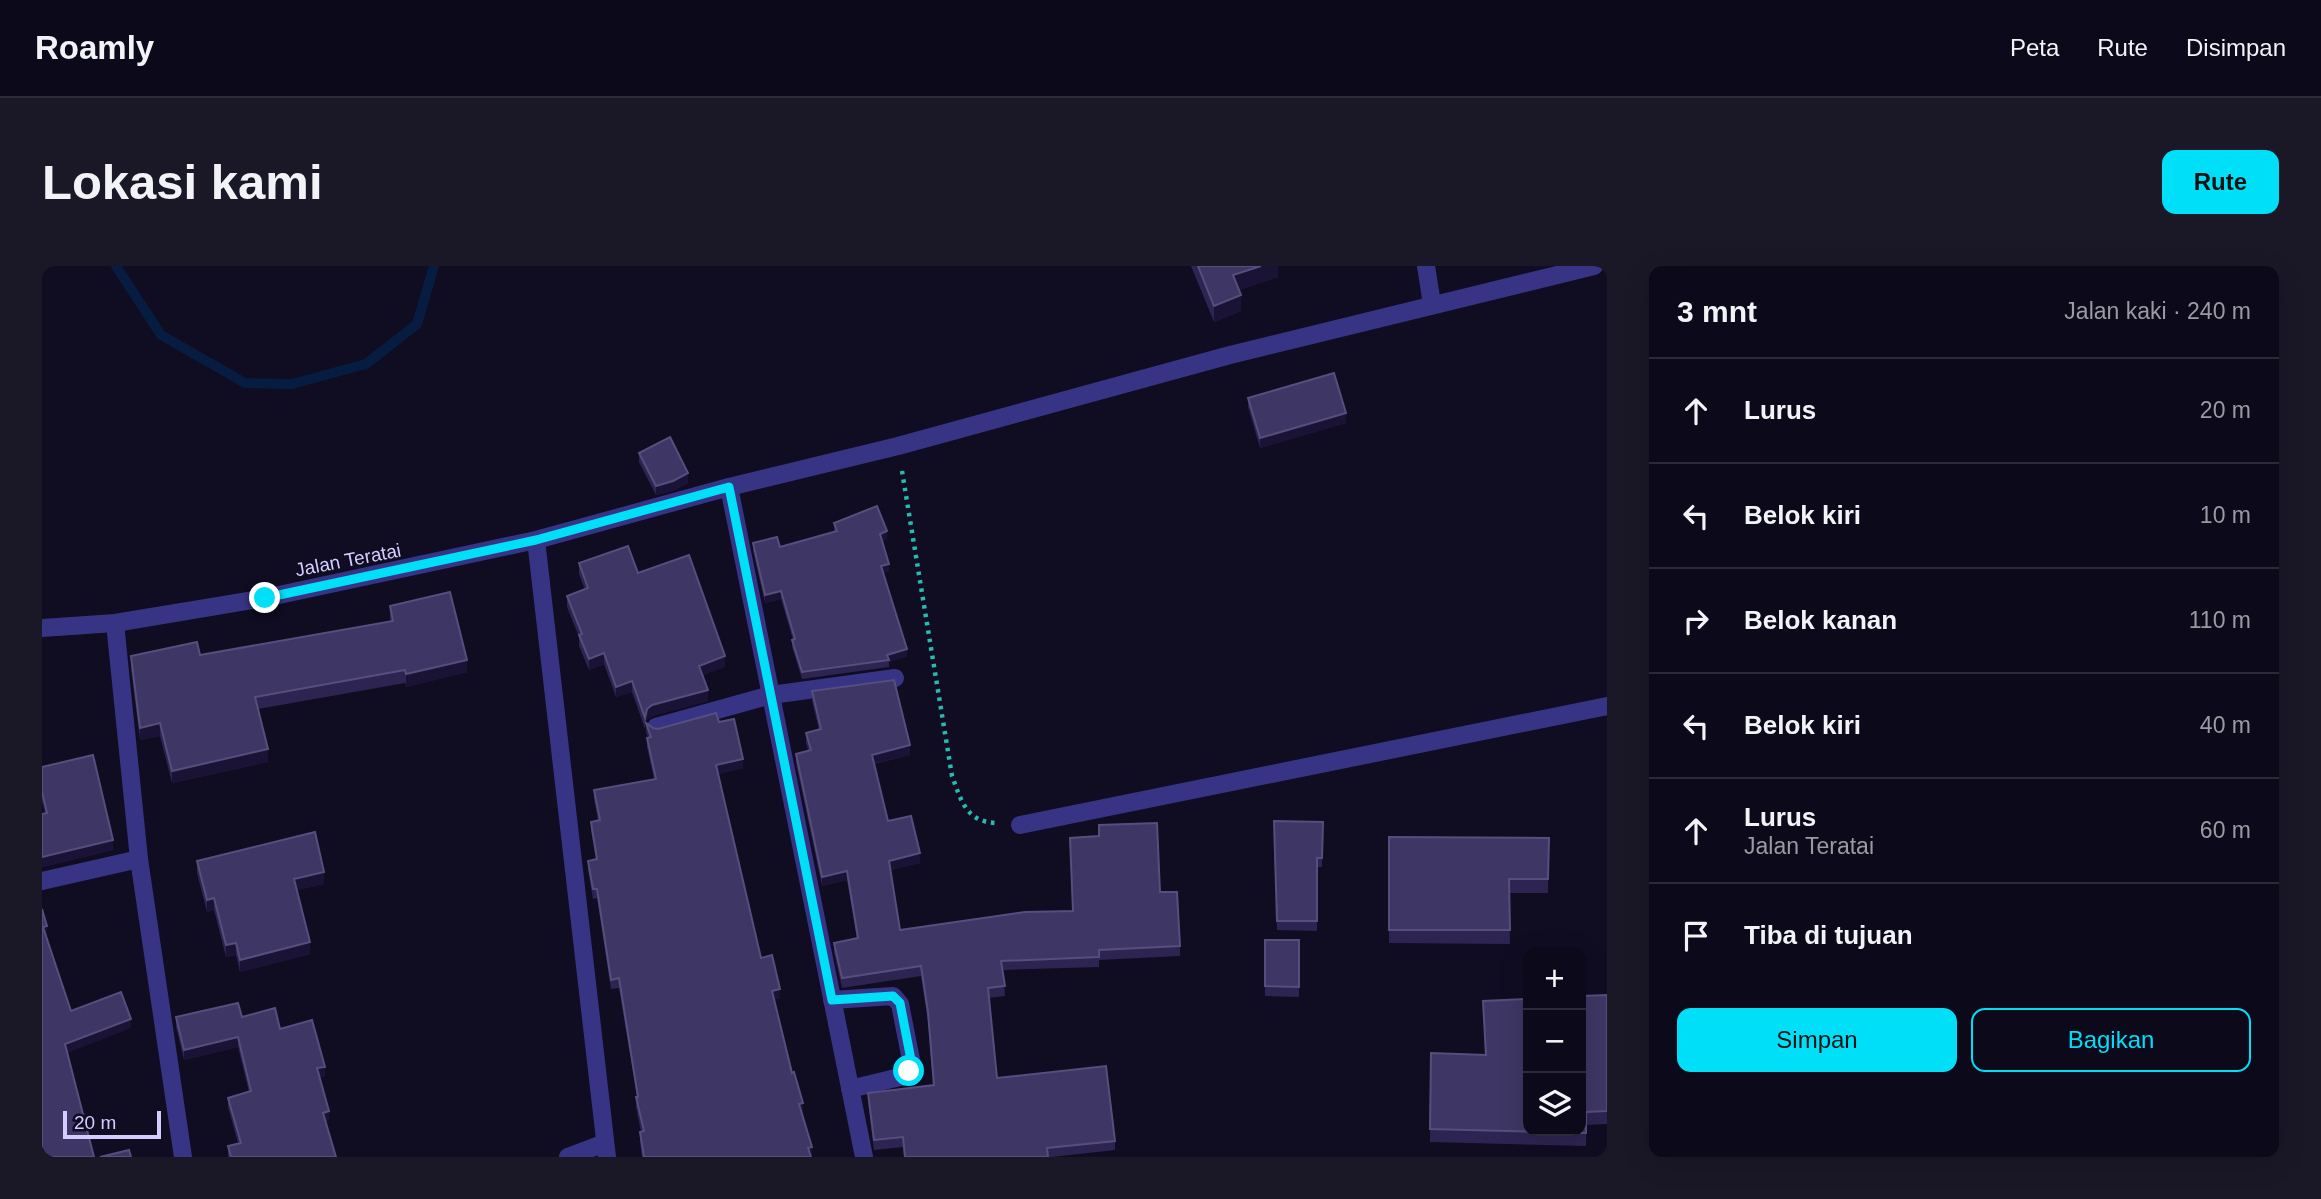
<!DOCTYPE html>
<html lang="id">
<head>
<meta charset="utf-8">
<style>
  :root { --surface:#0c091a; --page:#1a1727; --text:#f1f3f6; --muted:#9a9aa2; --line:#2c2a39; --accent:#00dff8 }
  body { margin:0; font-family:Arial,sans-serif; background:var(--page); color:var(--text) }
  .controls { position:absolute; right:21px; bottom:21px; display:grid; overflow:hidden; border-radius:14px; box-shadow:0 7px 28px #0002 }
  .controls button { width:63px; height:63px; display:grid; place-items:center; padding:0; border:0; border-bottom:2px solid var(--line); background:var(--surface); color:var(--text); font:35px sans-serif }
  .scale { position:absolute; left:21px; bottom:18px; width:98px; box-sizing:border-box; padding-left:7px; border:4px solid #d3cdff; border-top:0; font-size:19px; line-height:24px; white-space:nowrap; color:#d3cdff; -webkit-text-stroke:5px #100c22; paint-order:stroke }
  .stop { position:absolute; width:21px; height:21px; margin:-16px; border:5px solid #00dff8; border-radius:50%; background:#fff }
  .stop.end { background:#00dff8; border-color:#fff; box-shadow:0 2px 7px #0008 }
  .list { margin:0; padding:0; list-style:none }
  h2 { display:flex; justify-content:space-between; align-items:center; height:91px; margin:0; padding:0 28px; font-size:30px }
  h2 small { font-size:23px; font-weight:400; color:var(--muted) }
  .list li { display:grid; grid-template-columns:46px 1fr auto; gap:21px; align-items:center; box-sizing:border-box; height:105px; padding:0 28px; border-top:2px solid var(--line) }
  .list b { display:block; font-size:26px; white-space:nowrap }
  .list p { margin:0; font-size:23px; white-space:nowrap; color:var(--muted) }
  .list em { font-size:23px; font-style:normal; color:var(--muted) }
  .actions { display:flex; gap:14px; padding:21px 28px }
  .actions a { flex:1; padding:16px 0; border:2px solid var(--accent); border-radius:14px; text-align:center; font-size:24px; color:var(--accent) }
  .actions .main { background:var(--accent); color:#111 }
  .icon { flex:none; width:38px; height:38px; fill:none; stroke:currentColor; stroke-width:2; stroke-linecap:round; stroke-linejoin:round }
  .map { position:relative; flex:none; width:1565px; height:891px; overflow:hidden; border-radius:14px }
  header { display:flex; align-items:center; gap:42px; box-sizing:border-box; height:98px; padding:0 35px; background:var(--surface); border-bottom:2px solid var(--line) }
  header strong { font-size:33px }
  nav { display:flex; gap:38px; margin-inline-start:auto; font-size:24px }
  .intro { display:flex; align-items:center; justify-content:space-between; box-sizing:border-box; height:168px; padding:0 42px }
  h1 { margin:0; font-size:49px }
  .button { padding:18px 32px; border-radius:14px; background:var(--accent); color:#111; font-size:24px; font-weight:700 }
  main { display:flex; gap:42px; padding:0 42px }
  aside { flex:1; background:var(--surface); border-radius:14px; box-shadow:0 7px 28px #0002 }
  .map>svg:first-child { display:block }
</style>
</head>
<body>
<header>
<strong>Roamly</strong>
<nav><a>Peta</a><a>Rute</a><a>Disimpan</a></nav>
</header>
<div class="intro"><h1>Lokasi kami</h1><a class="button">Rute</a></div>
<main>
<div class="map">
<svg width="1565" height="891" viewBox="0 0 1565 891">
  <rect width="100%" height="100%" fill="#100c22"/>
  <g fill="none" stroke-linecap="round" stroke-linejoin="round">
    <!-- stream -->
    <path stroke="#061c41" stroke-width="10" d="M74,0L119,69L203,117L250,118L324,98L375,58L392,0"/>
    <!-- path -->
    <path stroke="#26bab1" stroke-width="4.5" stroke-dasharray="3.5 5" stroke-linecap="butt" d="M860,205L910,510C919,534 924,556 954,557"/>
    <!-- minor -->
    <g stroke="#373485" stroke-width="18">
      <path d="M1384,0L1390,38"/>
      <path d="M687,221L822,891"/>
      <path d="M494,274L565,891"/>
      <path d="M73,357L97,593L141,891"/>
      <path d="M0,362L73,357L223,332L494,274L687,221L856,180L1188,89L1552,0"/>
      <path d="M614,461L729,429L853,412"/>
      <path d="M978,559L1565,440"/>
      <path d="M0,615L97,593"/>
      <path d="M790,734L851,730L858,738L870,799L862,810L808,823"/>
      <path d="M526,891L563,877"/>
    </g>
  </g>
  <!-- wall -->
  <g fill="#2d2451">
    <path d="M1149,0H1236V11L1197,24L1199,45L1172,56Z"/>
    <path d="M1206,132L1304,157L1218,182L1206,141Z"/>
    <path d="M597,187L646,217L631,225L614,229L597,196Z"/>
    <path d="M792,257L845,273L840,275L847,305L841,307L865,390L847,396V401L760,413L750,381L751,374L739,333L723,337L711,285V277L738,281L792,266Z"/>
    <path d="M537,297L596,307L683,401L660,409L666,435L610,450L605,454L604,457L611,462L616,463L677,456L701,502L676,508L719,692L738,732L732,734L761,846L760,847L770,890L769,891H600L598,876V866H599L594,841V831H595L577,722L569,723L555,632L551,633L546,604V595L554,593L549,565V556L556,554L552,533V524L612,513L605,481V472L606,471L604,466V458L603,463L590,426L574,431L562,398L547,404L537,380V371L525,341V330L543,324L537,308Z"/>
    <path d="M348,340L425,406L364,421L363,417L216,443L226,496L130,517L118,470L98,474L89,403V390L158,389L348,356Z"/>
    <path d="M770,425L868,489L832,498L846,555L878,597L848,604L858,664L1030,645L1118,626L1138,680V690L1057,694V701L961,704L963,730L947,732L955,812L1073,875V884L1010,891H862L861,881L832,884L826,836V827L891,819L886,756L879,710L800,722L792,686V677L815,673L805,614L780,620L754,497V488L766,484L764,477V467L777,464L770,435Z"/>
    <path d="M0,501L71,584L0,601V548L3,547L0,535Z"/>
    <path d="M1232,555L1281,556L1280,601H1275V665L1235,664Z"/>
    <path d="M1347,571L1507,572L1506,627H1467L1468,678L1347,677Z"/>
    <path d="M155,595L282,618L255,624L268,688L198,706L194,689L184,691L172,644L165,646L155,607Z"/>
    <path d="M1223,674H1257V731L1223,730Z"/>
    <path d="M1565,729V858L1544,859V880L1388,876L1389,787L1443,789L1441,735Z"/>
    <path d="M134,751H200L238,763L283,810L278,811L287,854L284,855L294,891H186V880L196,877L186,841V832L207,826L196,781L142,794L134,761Z"/>
  </g>
  <!-- shaded-wall -->
  <g fill="#1a1336">
    <path d="M1219,0H1236V11L1191,26V9Z"/>
    <path d="M1199,29V45L1172,56V40Z"/>
    <path d="M1304,147V157L1218,182V172Z"/>
    <path d="M646,207V217L631,225L614,229V220Z"/>
    <path d="M845,265V273L838,275V268Z"/>
    <path d="M847,298V305L839,307V300Z"/>
    <path d="M739,325V333L723,337V329Z"/>
    <path d="M865,383V390L847,396L845,389Z"/>
    <path d="M562,387V398L547,404V393Z"/>
    <path d="M683,390V401L657,411V400Z"/>
    <path d="M425,394V406L364,421V408Z"/>
    <path d="M590,415V426L574,431V421Z"/>
    <path d="M666,424V435L610,450L605,454L603,463V452L605,443L610,439Z"/>
    <path d="M118,457V470L98,474V462Z"/>
    <path d="M868,479V489L830,498V489Z"/>
    <path d="M226,483V496L130,517V505Z"/>
    <path d="M701,493V502L674,509V499Z"/>
    <path d="M71,574V584L0,601V591Z"/>
    <path d="M878,587V597L847,604V595Z"/>
    <path d="M805,605V614L780,620V611Z"/>
    <path d="M282,606V618L252,625V613Z"/>
    <path d="M172,632V644L165,646V634Z"/>
    <path d="M5,660V669L1,670V661Z"/>
    <path d="M268,676V688L198,706V694Z"/>
    <path d="M194,677V689L184,691V679Z"/>
    <path d="M738,723V732L730,734V725Z"/>
    <path d="M89,753V762L23,788V778Z"/>
    <path d="M196,771V781L142,794V784Z"/>
    <path d="M283,801V810L275,812V802Z"/>
    <path d="M761,837V846L757,847V838Z"/>
    <path d="M287,845V854L281,856V847Z"/>
    <path d="M770,881V890L766,891V882Z"/>
  </g>
  <!-- building -->
  <g fill="#3e3664" stroke="#564e7c" stroke-width="2">
    <path d="M1156,0H1219L1191,9L1199,29L1172,40Z"/>
    <path d="M1292,107L1304,147L1218,172L1206,132Z"/>
    <path d="M628,171L646,207L631,215L614,220L597,187Z"/>
    <path d="M835,240L845,265L838,268L847,298L839,300L865,383L845,389L847,394L760,406L750,374L753,373L739,325L723,329L711,277L735,271L738,281L795,265L792,257Z"/>
    <path d="M586,280L596,307L647,289L683,390L657,400L666,424L610,439L605,443L603,452L590,415L574,421L562,387L547,393L537,369L540,368L525,330L546,322L537,297Z"/>
    <path d="M408,326L425,394L364,408L363,404L213,431L226,483L130,505L118,457L98,462L89,390L155,376L158,389L351,355L348,340Z"/>
    <path d="M852,414L868,479L830,489L846,555L869,550L878,587L847,595L858,664L983,646L1031,645L1028,572L1057,570V559L1115,557L1118,626H1135L1138,680L1057,684V691L959,695L963,720L946,722L955,812L1064,800L1073,875L1005,882L1006,891H863L861,871L832,874L826,827L892,819L886,746L879,700L800,712L792,677L816,672L805,605L780,611L754,488L769,484L764,467L779,463L770,425Z"/>
    <path d="M674,447L677,456L692,453L701,493L674,499L719,692L730,689L738,723L730,725L750,807L752,806L761,837L757,838L770,881L766,882L769,891H602L598,866L602,865L594,831H596L577,712L569,714L555,623H551L546,595L555,593L549,556L558,554L552,524L614,513L605,472L609,471L604,457L611,462L616,463Z"/>
    <path d="M51,489L71,574L0,591V548L5,547L0,526V501Z"/>
    <path d="M1232,555L1281,556L1280,592H1275V655H1235Z"/>
    <path d="M273,566L282,606L252,613L268,676L198,694L194,677L184,679L172,632L165,634L155,595Z"/>
    <path d="M1347,571L1507,572L1506,613H1467L1468,664H1347Z"/>
    <path d="M0,643L5,660L1,661L29,745L79,726L89,753L23,778L52,891H0Z"/>
    <path d="M1223,674H1257V721L1223,720Z"/>
    <path d="M1565,729V845L1544,846V867L1388,863L1389,787L1444,789L1441,735L1486,733V865H1539V730Z"/>
    <path d="M196,737L200,751L233,742L238,763L270,754L283,801L275,802L287,845L281,847L294,891H189L186,880L199,877L186,832L209,825L196,771L142,784L134,751Z"/>
    <path d="M87,884L89,891H58Z"/>
  </g>
  <g fill="none" stroke-linecap="round" stroke-linejoin="round">
    <!-- route -->
    <path stroke="#00dff8" stroke-width="9" d="M223,332L494,274L687,221L790,734L851,730L858,737L870,799L867,805"/>
  </g>
  <g text-anchor="middle" dominant-baseline="central" stroke-width="5" stroke-linejoin="round" paint-order="stroke">
    <!-- street labels -->
    <g font-size="19" fill="#d3cdff" stroke="#100c22">
      <text transform="translate(306 294) rotate(-11)">Jalan Teratai</text>
    </g>
  </g>
</svg>
<div class="controls">
<button>+</button>
<button>−</button>
<button><svg class="icon" aria-label="layers" viewBox="0 0 24 24"><path d="M12 4l9 5-9 5-9-5zM3 14l9 5 9-5"/></svg></button>
</div>
<div class="scale">20 m</div>
<div class="stop" style="left:867px;top:805px"></div>
<div class="stop end" style="left:223px;top:332px"></div>
</div>
<aside>
<h2>3 mnt<small>Jalan kaki · 240 m</small></h2>
<ul class="list">
<li><svg class="icon" aria-label="ahead" viewBox="0 0 24 24"><path d="M12 20V5M6 11l6-6 6 6"/></svg><div><b>Lurus</b></div><em>20 m</em></li>
<li><svg class="icon" aria-label="left" viewBox="0 0 24 24"><path d="M17 20v-9H6M10 6l-5 5 5 5"/></svg><div><b>Belok kiri</b></div><em>10 m</em></li>
<li><svg class="icon" aria-label="right" viewBox="0 0 24 24"><path d="M7 20v-9h11M14 6l5 5-5 5"/></svg><div><b>Belok kanan</b></div><em>110 m</em></li>
<li><svg class="icon" aria-label="left" viewBox="0 0 24 24"><path d="M17 20v-9H6M10 6l-5 5 5 5"/></svg><div><b>Belok kiri</b></div><em>40 m</em></li>
<li><svg class="icon" aria-label="ahead" viewBox="0 0 24 24"><path d="M12 20V5M6 11l6-6 6 6"/></svg><div><b>Lurus</b><p>Jalan Teratai</p></div><em>60 m</em></li>
<li><svg class="icon" aria-label="arrive" viewBox="0 0 24 24"><path d="M6 21V4h12l-3 4 3 4H6"/></svg><div><b>Tiba di tujuan</b></div></li>
</ul>
<div class="actions"><a class="main">Simpan</a><a>Bagikan</a></div>
</aside>
</main>
</body>
</html>
